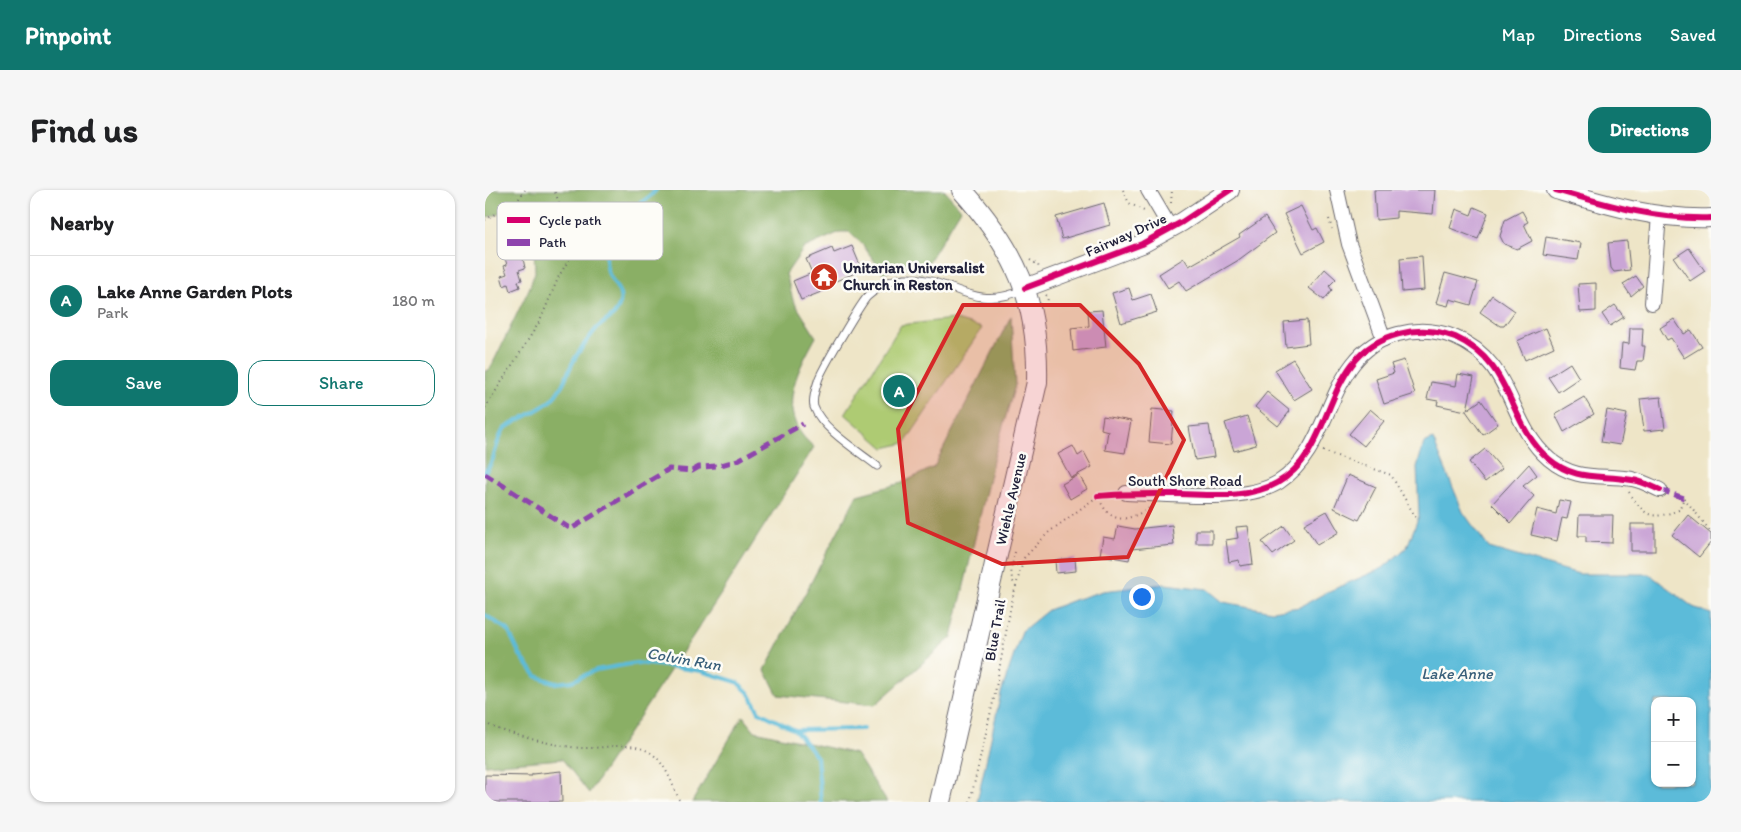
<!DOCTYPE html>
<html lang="en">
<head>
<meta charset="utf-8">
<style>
  :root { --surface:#fff; --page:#f6f6f6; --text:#202124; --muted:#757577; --line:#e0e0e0; --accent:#0f766e }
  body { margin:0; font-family:Itim,sans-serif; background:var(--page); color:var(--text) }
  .controls { position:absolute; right:15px; bottom:15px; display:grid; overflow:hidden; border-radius:10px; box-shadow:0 1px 4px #0004 }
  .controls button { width:45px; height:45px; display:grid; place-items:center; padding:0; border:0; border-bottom:1px solid var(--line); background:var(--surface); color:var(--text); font:25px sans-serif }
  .you { position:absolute; left:656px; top:406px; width:18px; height:18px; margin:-12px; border:4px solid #fff; border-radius:50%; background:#1a73e8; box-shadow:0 0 0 8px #1a73e833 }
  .badge { display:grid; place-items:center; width:32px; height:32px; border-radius:50%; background:var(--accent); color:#fff; font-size:16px; font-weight:700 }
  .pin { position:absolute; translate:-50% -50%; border:2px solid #fff; box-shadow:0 1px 5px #0006 }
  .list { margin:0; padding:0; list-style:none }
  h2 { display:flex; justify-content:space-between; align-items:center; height:65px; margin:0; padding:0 20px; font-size:21px }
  h2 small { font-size:16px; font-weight:400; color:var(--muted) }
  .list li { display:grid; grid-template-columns:32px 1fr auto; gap:15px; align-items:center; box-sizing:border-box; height:90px; padding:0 20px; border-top:1px solid var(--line) }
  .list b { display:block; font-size:19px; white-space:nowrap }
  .list p { margin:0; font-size:16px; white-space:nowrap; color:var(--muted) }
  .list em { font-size:16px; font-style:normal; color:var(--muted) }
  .actions { display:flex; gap:10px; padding:15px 20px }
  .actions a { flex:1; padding:11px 0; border:1px solid var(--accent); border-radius:15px; text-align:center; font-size:18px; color:var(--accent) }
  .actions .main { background:var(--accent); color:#fff }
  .map { position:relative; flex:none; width:1226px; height:612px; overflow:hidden; border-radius:15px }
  header { display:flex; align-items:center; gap:30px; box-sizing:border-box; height:70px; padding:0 25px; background:var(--accent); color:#fff }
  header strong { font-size:24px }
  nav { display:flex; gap:28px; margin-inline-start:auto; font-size:18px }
  .intro { display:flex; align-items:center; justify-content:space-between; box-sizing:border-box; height:120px; padding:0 30px }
  h1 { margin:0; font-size:35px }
  .button { padding:12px 22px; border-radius:15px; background:var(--accent); color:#fff; font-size:18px; font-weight:700 }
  main { display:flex; gap:30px; padding:0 30px }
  aside { flex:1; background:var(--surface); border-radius:15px; box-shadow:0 1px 4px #0004 }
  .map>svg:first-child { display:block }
</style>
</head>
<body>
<header>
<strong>Pinpoint</strong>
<nav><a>Map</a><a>Directions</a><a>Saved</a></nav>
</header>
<div class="intro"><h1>Find us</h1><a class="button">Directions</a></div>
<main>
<aside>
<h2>Nearby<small></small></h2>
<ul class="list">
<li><span class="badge">A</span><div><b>Lake Anne Garden Plots</b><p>Park</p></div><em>180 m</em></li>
</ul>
<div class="actions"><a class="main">Save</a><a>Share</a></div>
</aside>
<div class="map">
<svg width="1226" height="612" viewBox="0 0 1226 612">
  <rect width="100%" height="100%" fill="#fdfcf7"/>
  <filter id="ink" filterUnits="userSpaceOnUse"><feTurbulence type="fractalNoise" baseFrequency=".02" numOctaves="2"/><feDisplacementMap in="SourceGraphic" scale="10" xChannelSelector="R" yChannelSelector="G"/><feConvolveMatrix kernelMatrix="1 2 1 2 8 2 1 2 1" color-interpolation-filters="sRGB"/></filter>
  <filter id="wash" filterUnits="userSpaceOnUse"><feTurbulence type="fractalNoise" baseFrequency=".0096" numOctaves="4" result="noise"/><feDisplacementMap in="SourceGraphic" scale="20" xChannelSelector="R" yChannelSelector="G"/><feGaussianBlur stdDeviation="1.12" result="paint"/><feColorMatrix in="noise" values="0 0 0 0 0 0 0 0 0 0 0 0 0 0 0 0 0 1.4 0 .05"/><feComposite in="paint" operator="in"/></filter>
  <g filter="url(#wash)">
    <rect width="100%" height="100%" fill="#eee5c7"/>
    <!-- green -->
    <path fill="#aecb73" stroke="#687657" d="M468,129L497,138L420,253L399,258L360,224L416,135Z"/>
    <!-- forest -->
    <g fill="#8aaf65" stroke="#566850">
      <path d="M0,0H459L476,19L437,83L421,78L398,83L377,54L364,42H355L319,58L301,84L308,110L331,147C311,183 289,224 329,257L238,401L104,603L77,569L0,575V182L5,179L44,99L50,82L49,60L42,30L31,19L0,28Z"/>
      <path d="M526,126L530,195L508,271L467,447L390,515L293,505L280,480L372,305L417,293L449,277Z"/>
      <path d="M258,526L270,541L371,564L402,612H207Z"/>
    </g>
    <!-- water -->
    <path fill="#5bbbd9" stroke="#3e6e8a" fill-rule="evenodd" d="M948,249L978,322L1004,358L1094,384H1164L1208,417L1226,424V612H492L516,503L537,441L563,420L589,410L618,401L680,394L722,399L738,412L787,421L815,417L842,402L898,378L922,357L934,326L932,277L939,253ZM1170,511H1207V593H1170Z"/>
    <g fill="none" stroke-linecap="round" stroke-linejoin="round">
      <!-- stream -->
      <g stroke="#5bbbd9" stroke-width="4">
        <path d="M0,282C11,271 10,252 19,239C33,229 52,222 65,211C81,197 83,175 96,159C101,152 106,145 112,138C121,130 132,126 135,113C138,101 127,93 123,82C116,60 130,32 147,18C156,12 164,9 171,0"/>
        <path d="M0,425L23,440L35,465L51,486L70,493L87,491L111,480L151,473L181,476L216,481L252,492L264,503L274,522L310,540L378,539"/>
        <path d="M310,540L332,567L336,612"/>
      </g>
    </g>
    <g id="blocks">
      <!-- building -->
      <g fill="#caa5d6">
        <path d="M889,0H950L948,24L911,21V28L891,30Z"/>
        <path d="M619,13L625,35L577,49L571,27Z"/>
        <path d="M816,16L828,40L832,38L839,52L818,63L799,24Z"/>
        <path d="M989,17L1003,23L993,49L965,38L971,19L986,25Z"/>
        <path d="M1037,21L1043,32L1039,34L1047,51L1032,59L1019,54L1015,46L1020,30Z"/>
        <path d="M33,26L39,43L33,45L40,78L34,80L37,90L33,91L35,97L25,101L23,94L19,96L16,86L22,84L19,76L22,75L15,51L22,49L17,31Z"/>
        <path d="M780,27L790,43L752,71L701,101L694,91L683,98L674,84L699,68L704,76L755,47L754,45Z"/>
        <path d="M1061,47L1096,53L1093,70L1058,65Z"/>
        <path d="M1142,51L1145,80L1129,82L1126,78L1123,53Z"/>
        <path d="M367,56L377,80L339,96L341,100L316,110L308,91L327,83L321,69L347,58L349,63Z"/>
        <path d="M1204,58L1220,81L1205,91L1189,68Z"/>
        <path d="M937,66L939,100L917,102L915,68Z"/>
        <path d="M840,79L851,89L844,96L847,100L839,110L824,98Z"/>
        <path d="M960,83L993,92L986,115L965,109L963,116L951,113Z"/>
        <path d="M1151,86L1158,96L1146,106L1138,94Z"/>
        <path d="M1111,93V121L1095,122L1093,94Z"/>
        <path d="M644,98L648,110L666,104L672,122L636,133L627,103Z"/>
        <path d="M1007,105L1030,121L1019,136H1015L995,122Z"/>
        <path d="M1130,115L1139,127L1125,136L1117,124Z"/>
        <path d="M617,120L621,157L588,161L586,138L604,136L603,121Z"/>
        <path d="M1189,129L1199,144L1206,140L1217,157L1199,168L1186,148L1182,150L1175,138Z"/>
        <path d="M822,130L824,154L801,157L799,132Z"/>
        <path d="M1061,138L1069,157L1040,170L1032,151Z"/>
        <path d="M1145,138H1158L1157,156H1160L1158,171H1152L1150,180L1135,178L1137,153L1144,154Z"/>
        <path d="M808,169L827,199L809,210L790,180Z"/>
        <path d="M919,170L930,204L899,214L891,189L909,183L906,174Z"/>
        <path d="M1085,173L1094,188L1073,202L1063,187Z"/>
        <path d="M973,184L989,187L982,220L996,210L1013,234L998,245L981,221L952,215L953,211L942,209L946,192L971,196Z"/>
        <path d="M782,202L805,221L793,236L770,217Z"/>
        <path d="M1099,207L1109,224L1079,242L1070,224Z"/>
        <path d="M1176,207L1180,239L1159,241L1155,209Z"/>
        <path d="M667,219L689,221L686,254L664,252Z"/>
        <path d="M885,219L899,231L879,256L864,244Z"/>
        <path d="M1122,220L1142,224L1135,255L1116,252Z"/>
        <path d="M618,226L646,231L640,263L620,260L623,241L616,239Z"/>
        <path d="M762,226L771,255L749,261L740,233Z"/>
        <path d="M724,235L729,267L710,270L704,237Z"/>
        <path d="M588,256L593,266L599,262L607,277L586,288L573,264Z"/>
        <path d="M1000,259L1017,279L1000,292L984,272Z"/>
        <path d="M1044,274L1052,285L1038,296L1049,306L1026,333L1007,314Z"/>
        <path d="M594,285L602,299L585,309L577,294Z"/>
        <path d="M863,285L891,297L874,330L849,318Z"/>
        <path d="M1074,310L1086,312L1082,329L1077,328L1072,351L1046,345L1052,319L1071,324Z"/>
        <path d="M842,321L854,342L832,355L819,334Z"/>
        <path d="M1094,325H1128L1127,353L1101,352V346H1093Z"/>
        <path d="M1203,325L1226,344V352L1214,367L1187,345Z"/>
        <rect x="1146" y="334" width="24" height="27"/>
        <path d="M687,335L689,355L646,359L644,370L615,365L618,347L630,349L633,336L650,339Z"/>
        <path d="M763,336L768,374L755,376L754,370L744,372L741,350L753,348L751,337Z"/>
        <path d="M799,336L809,350L788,365L777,352Z"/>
        <rect x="711" y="340" width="16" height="13"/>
        <path d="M590,368L591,381L571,383L570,370Z"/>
        <path d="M76,581L77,612H0V585L47,586V584Z"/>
      </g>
    </g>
  </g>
  <g filter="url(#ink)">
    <use href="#blocks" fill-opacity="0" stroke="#69666c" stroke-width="1"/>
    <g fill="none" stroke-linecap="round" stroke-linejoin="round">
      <defs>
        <path id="service" d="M392,276C373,261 337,239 329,217C327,210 331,197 333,191C335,182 377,111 383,106C394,97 405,89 420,88C465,86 487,123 537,100"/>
        <g id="minor">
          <path d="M663,0L686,39"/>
          <path d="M852,0L864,54L899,149"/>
          <path d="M1167,113L1174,25"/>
          <path d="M641,303C683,304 759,314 794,292C851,255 839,163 913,144C931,139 951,140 969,147C1030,172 1021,232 1064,269C1091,292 1116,284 1147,289C1157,291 1166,296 1175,300"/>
        </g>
        <g id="tertiary">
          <path d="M1071,0C1123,15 1172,30 1226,28"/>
          <path d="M540,98L657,54L697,32L745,0"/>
        </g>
        <path id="secondary" d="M455,612L552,192C554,109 530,60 477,0"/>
      </defs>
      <!-- service casing -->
      <use href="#service" stroke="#69666c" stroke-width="9"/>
      <!-- minor casing -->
      <use href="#minor" stroke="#69666c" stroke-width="16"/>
      <!-- tertiary casing -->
      <use href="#tertiary" stroke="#69666c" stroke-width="20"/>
      <!-- secondary casing -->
      <use href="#secondary" stroke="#69666c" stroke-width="22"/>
      <!-- path -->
      <g stroke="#69666c" stroke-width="2" stroke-dasharray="1 4" stroke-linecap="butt">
        <path d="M638,0L644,13L661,22"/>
        <path d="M686,13L687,0"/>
        <path d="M844,29L847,39"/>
        <path d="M0,30L33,10L40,0"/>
        <path d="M545,70L553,75L554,78"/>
        <path d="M561,105L563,107L562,116"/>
        <path d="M0,218L55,131L74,86L85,68L83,34L69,0"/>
        <path d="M838,261L906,285L931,328"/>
        <path d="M1144,302C1160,326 1165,331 1194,320L1199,308"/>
        <path d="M1199,308L1226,342"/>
        <path d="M530,362C528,373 523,385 530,395"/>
        <path d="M0,533C20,544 74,557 97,558C117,559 138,552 158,559C179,566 187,594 195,612"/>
        <path d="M485,612L509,508L527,410L539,368L564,342L613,306C625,336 642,332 666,317"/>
      </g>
      <!-- service -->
      <use href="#service" stroke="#fff" stroke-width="7"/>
      <!-- minor -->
      <use href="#minor" stroke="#fff" stroke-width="14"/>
      <!-- tertiary -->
      <use href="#tertiary" stroke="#fff" stroke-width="18"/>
      <!-- secondary -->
      <use href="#secondary" stroke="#fff" stroke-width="20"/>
      <!-- quiet -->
      <g stroke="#8e44ad" stroke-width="5" stroke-dasharray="10 5" stroke-linecap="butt">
        <path d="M0,284L86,339L184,279L207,281L214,277L233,276L253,270L318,234"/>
        <path d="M1175,300L1199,308"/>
      </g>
      <defs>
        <g id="cycleway">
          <path d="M1071,0C1123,15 1172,30 1226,28"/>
          <path d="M540,98L657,54L697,32L745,0"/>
          <path d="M613,306C641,303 668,304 696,304C728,305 763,309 792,293C854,258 835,163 914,144C932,139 952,140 970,147C1030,174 1021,233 1064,269C1091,292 1116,284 1147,290C1157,291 1166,296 1175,300"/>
        </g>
      </defs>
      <!-- cycleway casing -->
      <use href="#cycleway" stroke="#fdfcf7" stroke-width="9"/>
      <!-- cycleway -->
      <use href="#cycleway" stroke="#d6006c" stroke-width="6"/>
    </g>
  </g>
  <!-- marked area -->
  <path fill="#d62828" fill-opacity="0.2" stroke="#d62828" stroke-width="4" stroke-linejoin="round" d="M478,115H595L654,174L699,250L643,367L517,374L423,333L413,239Z"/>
  <!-- icons -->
  <defs>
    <symbol id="temple-disc" viewBox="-11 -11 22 22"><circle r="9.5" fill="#c8321e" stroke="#fdfcf7"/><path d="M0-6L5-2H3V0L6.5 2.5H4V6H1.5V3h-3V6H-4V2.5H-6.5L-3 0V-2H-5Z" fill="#fff"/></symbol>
  </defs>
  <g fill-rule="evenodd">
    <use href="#temple-disc" x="323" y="71" width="32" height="32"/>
  </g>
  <g text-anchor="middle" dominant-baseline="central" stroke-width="5" stroke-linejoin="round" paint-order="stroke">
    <!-- street labels -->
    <g font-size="15" fill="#22223b" stroke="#fdfcf7">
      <text transform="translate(641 45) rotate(-24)">Fairway Drive</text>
      <text x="700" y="291">South Shore Road</text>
      <text transform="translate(526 309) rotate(-77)">Wiehle Avenue</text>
      <text transform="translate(510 440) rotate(-80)">Blue Trail</text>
    </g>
    <!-- poi labels -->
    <g font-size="15" font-weight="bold" fill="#22223b" stroke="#fdfcf7" text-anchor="start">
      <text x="358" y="78">Unitarian Universalist<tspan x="358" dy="17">Church in Reston</tspan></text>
    </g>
    <!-- water labels -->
    <g font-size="16" font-style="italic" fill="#395f7a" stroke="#fdfcf7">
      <text transform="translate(199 469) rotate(10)">Colvin Run</text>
      <text x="972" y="483">Lake Anne</text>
    </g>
  </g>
  <!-- legend -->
  <rect x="12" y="12" width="166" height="58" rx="8" fill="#fdfcf7" stroke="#bbbbbf" stroke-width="1"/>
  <rect x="22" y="27" width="23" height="6" fill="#d6006c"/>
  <rect x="22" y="49" width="23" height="7" fill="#8e44ad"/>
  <g font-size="14" fill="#22223b">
    <text x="54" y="35">Cycle path</text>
    <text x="54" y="57">Path</text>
  </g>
</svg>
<div class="controls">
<button>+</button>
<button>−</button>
</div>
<div class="you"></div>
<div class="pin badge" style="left:414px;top:201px">A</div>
</div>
</main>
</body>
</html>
